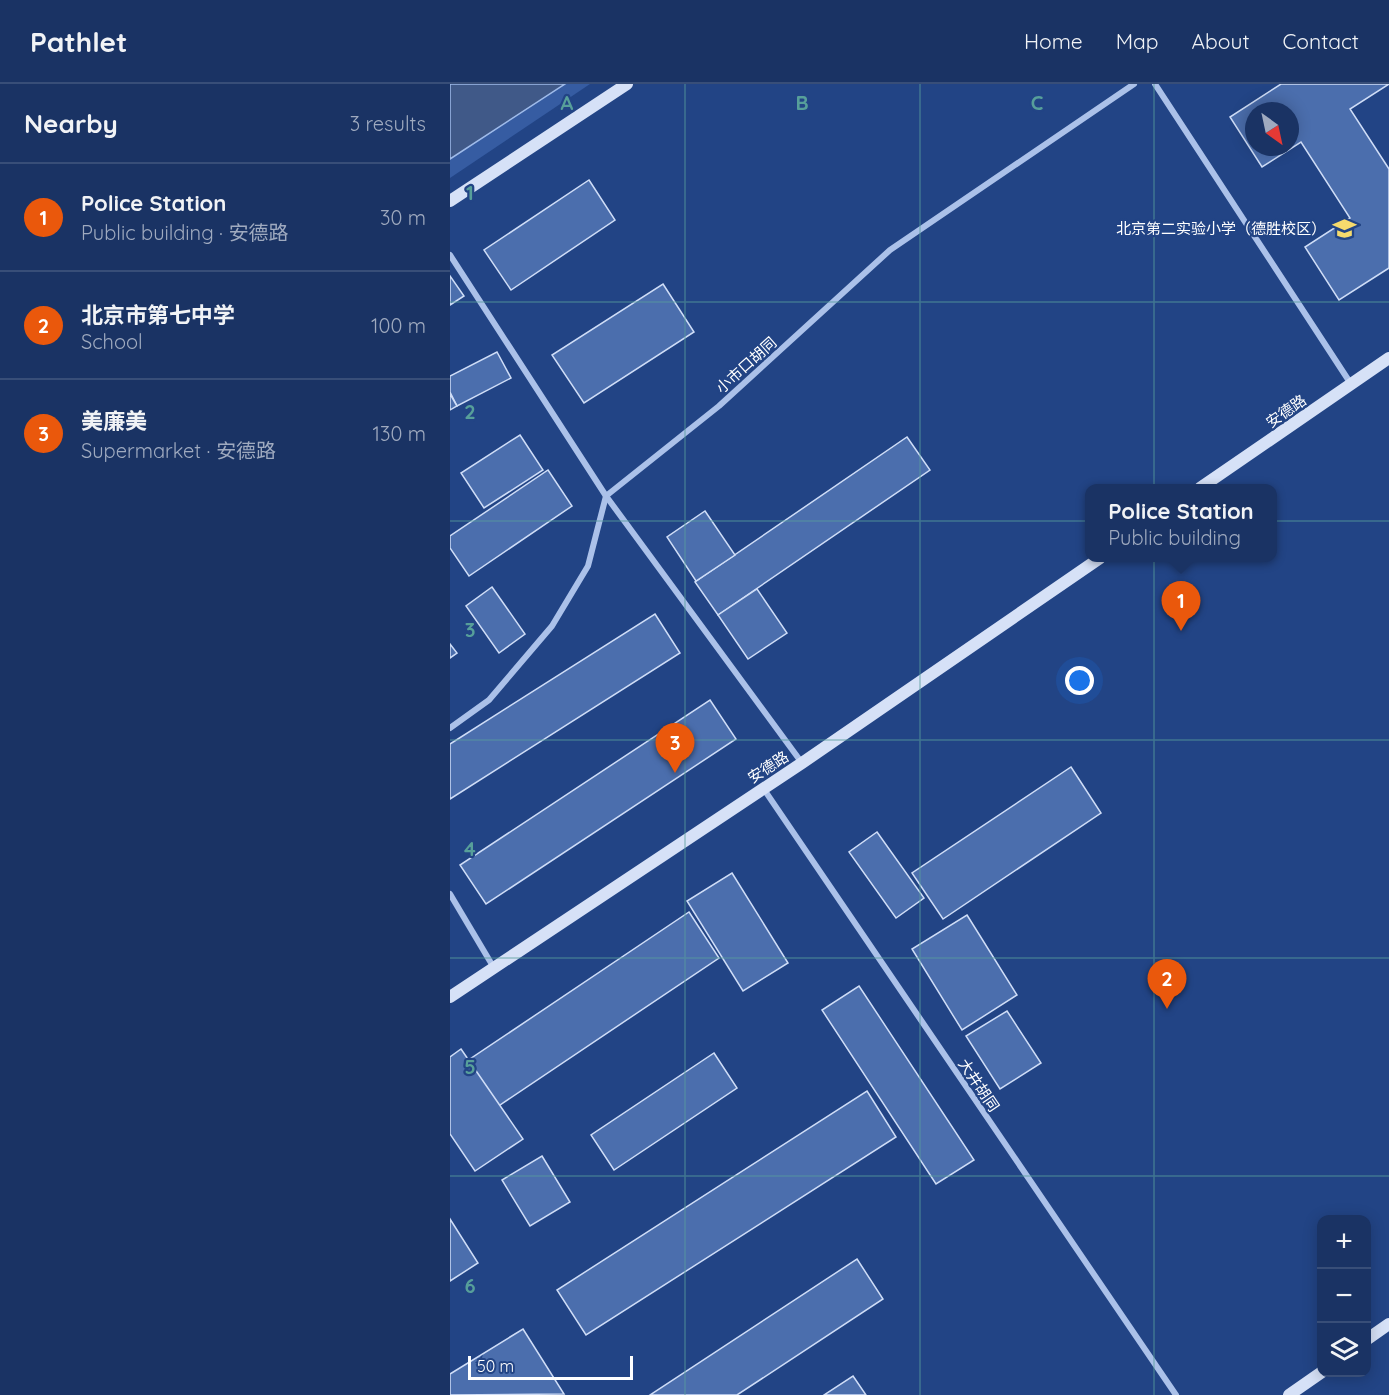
<!DOCTYPE html>
<html lang="en">
<head>
<meta charset="utf-8">
<style>
  :root { --surface:#1a3364; --page:#233b6a; --text:#f1f3f6; --muted:#9faabf; --line:#384e78; --accent:#ea580c }
  body { margin:0; font-family:Quicksand,"Noto Sans SC",sans-serif; background:var(--page); color:var(--text) }
  .controls { position:absolute; right:18px; bottom:18px; display:grid; overflow:hidden; border-radius:12px; box-shadow:0 3px 15px #0003 }
  .controls button { width:54px; height:54px; display:grid; place-items:center; padding:0; border:0; border-bottom:2px solid var(--line); background:var(--surface); color:var(--text); font:30px sans-serif }
  .compass { position:absolute; left:795px; top:18px; width:54px; height:54px; border-radius:50%; background:var(--surface); box-shadow:0 3px 15px #0003; rotate:147deg }
  .scale { position:absolute; left:18px; bottom:15px; width:165px; box-sizing:border-box; padding-left:6px; border:3px solid #fff; border-top:0; font-size:16px; line-height:21px; white-space:nowrap; color:#fff; -webkit-text-stroke:4px #224485; paint-order:stroke }
  .you { position:absolute; left:630px; top:597px; width:21px; height:21px; margin:-15px; border:4px solid #fff; border-radius:50%; background:#1a73e8; box-shadow:0 0 0 9px #1a73e833 }
  .badge { display:grid; place-items:center; width:39px; height:39px; border-radius:50%; background:var(--accent); color:#fff; font-size:20px; font-weight:700 }
  .pin { position:absolute; translate:-50% -50px; filter:drop-shadow(0 2px 3px #0008) }
  .pin::after { content:''; position:absolute; top:32px; width:21px; height:18px; background:inherit; clip-path:polygon(0 0,100% 0,50% 100%) }
  .popup { position:absolute; left:635px; top:400px; width:192px; height:78px; box-sizing:border-box; display:grid; place-content:center; border-radius:12px; background:var(--surface); filter:drop-shadow(0 2px 4px #0005); font-size:20px; white-space:nowrap; color:var(--muted) }
  .popup b { font-size:22px; color:var(--text) }
  .popup::after { content:''; position:absolute; left:50%; top:100%; margin-left:-12px; border:12px solid transparent; border-top-color:var(--surface) }
  .list { margin:0; padding:0; list-style:none }
  h2 { display:flex; justify-content:space-between; align-items:center; height:78px; margin:0; padding:0 24px; font-size:26px }
  h2 small { font-size:20px; font-weight:400; color:var(--muted) }
  .list li { display:grid; grid-template-columns:39px 1fr auto; gap:18px; align-items:center; box-sizing:border-box; height:108px; padding:0 24px; border-top:2px solid var(--line) }
  .list b { display:block; font-size:22px; white-space:nowrap }
  .list p { margin:0; font-size:20px; white-space:nowrap; color:var(--muted) }
  .list em { font-size:20px; font-style:normal; color:var(--muted) }
  .icon { flex:none; width:33px; height:33px; fill:none; stroke:currentColor; stroke-width:2; stroke-linecap:round; stroke-linejoin:round }
  .map { position:relative; flex:none; width:939px; height:1311px; overflow:hidden }
  header { display:flex; align-items:center; gap:36px; box-sizing:border-box; height:84px; padding:0 30px; background:var(--surface); border-bottom:2px solid var(--line) }
  header strong { font-size:28px }
  nav { display:flex; gap:33px; margin-inline-start:auto; font-size:21px }
  main { display:flex }
  aside { flex:1; background:var(--surface) }
  .map>svg:first-child { display:block }
</style>
</head>
<body>
<header>
<strong>Pathlet</strong>
<nav><a>Home</a><a>Map</a><a>About</a><a>Contact</a></nav>
</header>
<main>
<aside>
<h2>Nearby<small>3 results</small></h2>
<ul class="list">
<li><span class="badge">1</span><div><b>Police Station</b><p>Public building · 安德路</p></div><em>30 m</em></li>
<li><span class="badge">2</span><div><b>北京市第七中学</b><p>School</p></div><em>100 m</em></li>
<li><span class="badge">3</span><div><b>美廉美</b><p>Supermarket · 安德路</p></div><em>130 m</em></li>
</ul>
</aside>
<div class="map">
<svg width="939" height="1311" viewBox="0 0 939 1311">
  <rect width="100%" height="100%" fill="#224485"/>
  <!-- green -->
  <path fill="#365ca2" d="M0,0H140L0,94Z"/>
  <!-- water -->
  <path fill="#405988" stroke="#9fbbea" stroke-width="1.5" d="M0,0H115L0,75Z"/>
  <!-- building -->
  <g fill="#4b6ead" stroke="#cfddf7" stroke-width="1.5" fill-rule="evenodd">
    <path d="M831,0H939L900,25L939,85V184L889,216L855,163L900,134L851,58L812,83L780,33ZM804,27H840V63H804Z"/>
    <path d="M139,96L165,136L61,206L34,166Z"/>
    <path d="M0,192L14,212L0,221Z"/>
    <path d="M213,200L244,248L134,319L102,271Z"/>
    <path d="M47,268L61,294L7,322L0,308V292Z"/>
    <path d="M0,310L7,322L0,326Z"/>
    <path d="M70,351L93,386L34,424L11,389Z"/>
    <path d="M457,353L480,386L268,531L245,498Z"/>
    <path d="M98,386L122,422L19,492L0,464V452Z"/>
    <path d="M255,427L285,471L246,497L217,453Z"/>
    <path d="M42,503L75,550L49,569L16,522Z"/>
    <path d="M307,505L337,549L298,575L268,531Z"/>
    <path d="M205,530L230,569L0,715V660Z"/>
    <path d="M0,560L7,569L0,574Z"/>
    <path d="M260,616L286,655L36,820L10,781Z"/>
    <path d="M621,683L651,729L493,835L462,789Z"/>
    <path d="M427,748L474,814L446,834L399,768Z"/>
    <path d="M282,789L338,879L293,907L237,817Z"/>
    <path d="M239,828L269,874L47,1023L17,977Z"/>
    <path d="M517,831L567,911L512,946L462,865Z"/>
    <path d="M409,902L524,1076L486,1100L372,926Z"/>
    <path d="M557,927L591,979L550,1005L516,952Z"/>
    <path d="M11,965L73,1055L25,1087L0,1050V973Z"/>
    <path d="M264,969L287,1004L164,1086L141,1051Z"/>
    <path d="M417,1007L446,1053L136,1251L107,1206Z"/>
    <path d="M92,1072L120,1118L80,1142L52,1096Z"/>
    <path d="M0,1135L28,1179L0,1197Z"/>
    <path d="M407,1175L433,1215L287,1311H200Z"/>
    <path d="M73,1245L114,1310L0,1311V1290Z"/>
    <path d="M403,1292L416,1311H374Z"/>
  </g>
  <g fill="none" stroke-linecap="round" stroke-linejoin="round">
    <!-- street -->
    <g stroke="#abc1e9" stroke-width="6">
      <path d="M705,0L901,300"/>
      <path d="M0,171L156,412L352,679"/>
      <path d="M0,644L39,616L102,542L138,482L156,412L269,322L440,166L684,0"/>
      <path d="M313,704L726,1311"/>
      <path d="M0,810L44,884"/>
    </g>
    <!-- secondary -->
    <g stroke="#d6e1f7" stroke-width="12">
      <path d="M0,117L177,0"/>
      <path d="M750,404L939,274"/>
      <path d="M0,913L352,679L650,474"/>
      <path d="M916,1256L939,1240"/>
      <path d="M839,1311L872,1288"/>
    </g>
  </g>
  <!-- grid -->
  <path fill="none" stroke="#579f9a" stroke-width="1.5" stroke-opacity="0.55" d="M235,0V1311M470,0V1311M704,0V1311M0,218H939M0,437H939M0,656H939M0,874H939M0,1092H939"/>
  <!-- icons -->
  <defs>
    <symbol id="school-bare" viewBox="-9 -9 18 18"><path d="M0-5L7-2L0 1L-7-2ZM-4 1L0 2.5L4 1V4Q0 6-4 4Z" fill="#f5da6d" stroke="#224485" stroke-width="2.5" paint-order="stroke"/></symbol>
  </defs>
  <g fill-rule="evenodd">
    <use href="#school-bare" x="878" y="128" width="33" height="33"/>
  </g>
  <g text-anchor="middle" dominant-baseline="central" stroke-width="4.5" stroke-linejoin="round" paint-order="stroke">
    <!-- poi labels -->
    <g font-size="15" fill="#fff" stroke="#224485" text-anchor="end">
      <text x="876" y="144">北京第二实验小学（德胜校区）</text>
    </g>
    <!-- street labels -->
    <g font-size="15" fill="#fff" stroke="#224485">
      <text transform="translate(296 281) rotate(-42)">小市口胡同</text>
      <text transform="translate(836 327) rotate(-35)">安德路</text>
      <text transform="translate(318 683) rotate(-33)">安德路</text>
      <text transform="translate(529 1001) rotate(56)">大井胡同</text>
    </g>
  </g>
  <g font-size="20" text-anchor="middle" font-weight="bold" fill="#579f9a" stroke="#224485" stroke-width="4.5" stroke-linejoin="round" paint-order="stroke">
    <text x="117" y="26">A</text>
    <text x="352" y="26">B</text>
    <text x="587" y="26">C</text>
    <text x="20" y="116">1</text>
    <text x="20" y="335">2</text>
    <text x="20" y="553">3</text>
    <text x="20" y="772">4</text>
    <text x="20" y="990">5</text>
    <text x="20" y="1209">6</text>
  </g>
</svg>
<div class="controls">
<button>+</button>
<button>−</button>
<button><svg class="icon" aria-label="layers" viewBox="0 0 24 24"><path d="M12 4l9 5-9 5-9-5zM3 14l9 5 9-5"/></svg></button>
</div>
<svg class="compass" viewBox="-18 -18 36 36"><path d="M0-13l5 13h-10z" fill="#e53935"/><path d="M0 13l5-13h-10z" fill="#9faabf"/></svg>
<div class="scale">50 m</div>
<div class="you"></div>
<div class="pin badge" style="left:731px;top:547px">1</div>
<div class="popup"><b>Police Station</b>Public building</div>
<div class="pin badge" style="left:717px;top:925px">2</div>
<div class="pin badge" style="left:225px;top:689px">3</div>
</div>
</main>
</body>
</html>
